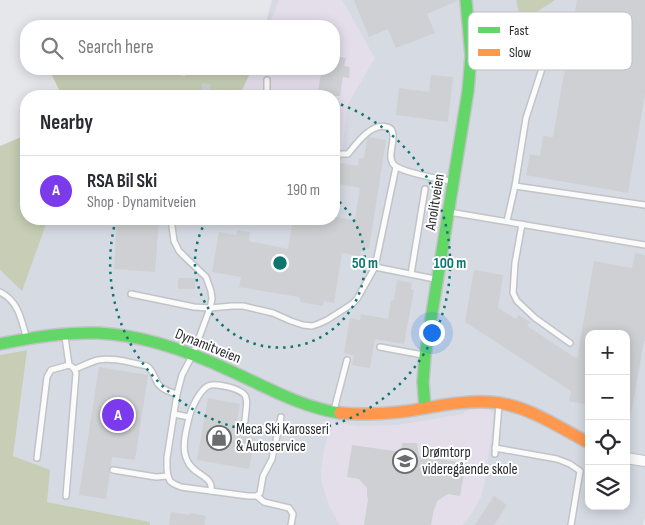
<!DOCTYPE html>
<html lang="en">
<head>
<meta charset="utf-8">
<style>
  :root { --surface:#fff; --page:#f2f2f3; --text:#2b2b33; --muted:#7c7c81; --line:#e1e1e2; --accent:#7c3aed }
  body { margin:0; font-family:"Sofia Sans Condensed",sans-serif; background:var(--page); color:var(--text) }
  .controls { position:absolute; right:15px; bottom:15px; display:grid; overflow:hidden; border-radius:10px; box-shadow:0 2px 12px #0003 }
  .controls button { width:45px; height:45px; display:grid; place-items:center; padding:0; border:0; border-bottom:1px solid var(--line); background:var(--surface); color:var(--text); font:25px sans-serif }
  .you { position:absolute; left:431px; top:332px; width:18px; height:18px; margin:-12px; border:4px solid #fff; border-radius:50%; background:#1a73e8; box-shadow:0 0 0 8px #1a73e833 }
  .badge { display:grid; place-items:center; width:32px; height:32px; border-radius:50%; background:var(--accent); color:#fff; font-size:16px; font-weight:700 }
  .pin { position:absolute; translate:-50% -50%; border:2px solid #fff; box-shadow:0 1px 5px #0006 }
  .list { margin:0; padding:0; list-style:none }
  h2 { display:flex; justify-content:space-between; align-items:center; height:65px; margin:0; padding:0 20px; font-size:21px }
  h2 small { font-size:16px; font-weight:400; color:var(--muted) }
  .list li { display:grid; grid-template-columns:32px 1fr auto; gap:15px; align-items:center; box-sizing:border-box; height:70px; padding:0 20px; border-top:1px solid var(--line) }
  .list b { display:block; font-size:19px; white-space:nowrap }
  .list p { margin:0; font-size:16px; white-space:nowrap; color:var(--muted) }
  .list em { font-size:16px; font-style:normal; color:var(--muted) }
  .icon { flex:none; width:28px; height:28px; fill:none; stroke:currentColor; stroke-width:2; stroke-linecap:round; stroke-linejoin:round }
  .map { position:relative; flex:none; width:645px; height:525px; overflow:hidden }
  .search { position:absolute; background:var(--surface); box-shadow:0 2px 12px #0003; left:20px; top:20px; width:320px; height:55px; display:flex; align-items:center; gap:12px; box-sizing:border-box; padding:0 18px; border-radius:20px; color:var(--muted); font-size:19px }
  .panel { position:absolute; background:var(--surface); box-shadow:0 2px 12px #0003; left:20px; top:90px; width:320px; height:135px; border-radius:20px }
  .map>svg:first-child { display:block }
</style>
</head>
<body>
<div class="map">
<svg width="645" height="525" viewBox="0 0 645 525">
  <rect width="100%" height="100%" fill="#e5e7eb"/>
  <!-- built -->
  <g fill="#d5dae3" fill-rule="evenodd">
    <path d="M272,0H645V518L643,525H150V522L47,502L13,456L26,350L0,355V270L22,290L48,219H334V96H222L242,90L252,69H334V26H265ZM589,334H626V506H589Z"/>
    <path d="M160,90L180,96H143Z"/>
  </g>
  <!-- education -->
  <g fill="#e4deeb">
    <path d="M279,0H342L375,58L348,104L342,150L334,149V96H247L242,90L252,69H334V26H269Z"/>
    <path d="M478,409L490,410L492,413L493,416L492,432L485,481L481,497L473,512L463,525H339L330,508L322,484L321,471L324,450L331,421L357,426L398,425L463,414L465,411Z"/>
  </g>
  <!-- green -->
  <g fill="#c7ceb5">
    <path d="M516,0H555L521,22Z"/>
    <path d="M49,69H160L184,76L202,69H252L242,90L222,96H180L160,90L143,96H62Z"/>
    <path d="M26,135V219H48L22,291L0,270V146Z"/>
    <path d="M27,350L13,456L50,470L47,502L150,522V525H0V355Z"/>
  </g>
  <!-- building -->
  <g fill="#cfd0d3">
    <path d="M354,0H457V1L427,14L435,33L396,48L388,29L369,37Z"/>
    <path d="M577,0H645V94L628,193L526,175L530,154L540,156L543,136L553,137Z"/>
    <path d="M334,56L346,58L344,66L350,67L349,78L343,77L340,96H317L322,69H334Z"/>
    <path d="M431,75L453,77L448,122L396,115L399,88L429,92Z"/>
    <path d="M202,83L211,84L210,93L201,92Z"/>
    <path d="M369,137L386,140L369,249L364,248L363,251H361L360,256L342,253L334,303L324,301L323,306L301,302L299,297L239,287L241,277L212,272L219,232L236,235L237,230L250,232L249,241L288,249L293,219H334V217L355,220L360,188L334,183V162L358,166L359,158H364L367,139Z"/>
    <path d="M117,219H159L155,272L114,269Z"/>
    <path d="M635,253L645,255V341H644L631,414L626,413V334H589V405L569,401L571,391L465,322L474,270L503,275L498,308L516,319L519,315L530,322L527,326L577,359L594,261L632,268Z"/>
    <rect x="178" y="278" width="17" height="11"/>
    <path d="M397,280L412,283L411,289L414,290L404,344L375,339L370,368L352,365L354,355L344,353L350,318L360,320L361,314L388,319L391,301L394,300Z"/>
    <path d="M99,367L148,375L135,460L112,457L111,466L109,470L110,473L106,499L79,495Z"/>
    <path d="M208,398L240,404L235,434L255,438L249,469L197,460Z"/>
    <path d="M402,443H417L419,456L466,463L460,496L448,494L437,501L436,506L434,509L431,525H364L368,499L367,496V488L359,479L347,477L352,445L401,452Z"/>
    <path d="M494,496L507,505L494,525H475Z"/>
    <path d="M171,512L190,515V513L206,516L204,525H169Z"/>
  </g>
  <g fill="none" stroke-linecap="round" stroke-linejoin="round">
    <defs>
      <g id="lane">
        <path d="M267,96V80"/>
        <path d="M334,154H348C356,144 372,122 387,127C391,128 393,131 393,135C394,144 387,158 394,165C402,172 439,179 450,181"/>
        <path d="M515,186L645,205"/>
        <path d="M449,212L645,245"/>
        <path d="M171,219L174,241L179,251L185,257L206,277L211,291L212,299L210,308L193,354L182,375L177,394L167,458V469L168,476L170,481L174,484L181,487L248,496H257L260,493L263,476L272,459L281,417"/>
        <path d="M507,221L515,186L526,118L548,50"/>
        <path d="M522,224L515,263L513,293L517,301L535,318L570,343"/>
        <path d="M375,267L396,167"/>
        <path d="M411,274L425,189"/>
        <path d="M0,292C18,301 21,318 26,336"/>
        <path d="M131,294L194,307L210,308L232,306H243L273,313L291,321L303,325L312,326L318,324L327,320L352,304L357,299L375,267L435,279"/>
        <path d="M65,337L69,365C73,367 75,369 76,373L66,496"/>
        <path d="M380,347L423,355"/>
        <path d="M75,369C83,366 90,362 98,360C113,357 131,363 147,366C153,370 154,377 158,384C163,390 170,392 177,394"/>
        <path d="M334,410L347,360"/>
        <path d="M174,414L189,417"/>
        <path d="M495,448L557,459L570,464L580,471L571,525"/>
        <path d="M495,454L499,404"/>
        <path d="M37,458L47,377L51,370L69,365"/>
        <path d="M113,470L156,477L168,476"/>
        <path d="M211,491C214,475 193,476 187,460C181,448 186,431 189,418C191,409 199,391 208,386C215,382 245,389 246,398C248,404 245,414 245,421"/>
        <path d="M257,496L264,502L289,508L293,514L291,525"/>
      </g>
      <path id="street" d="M626,458L645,461"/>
      <g id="fast">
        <path d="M0,344C32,337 65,332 98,333C145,335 191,352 233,372C268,388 301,407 340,413"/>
        <path d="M425,408L423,382L425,356L468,91L471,56L466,0"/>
      </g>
      <path id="slow" d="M340,413C363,415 385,414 408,411C438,406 468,399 499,403C532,408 560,428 589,443"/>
    </defs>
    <!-- lane casing -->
    <use href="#lane" stroke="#c2c3c6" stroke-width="8"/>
    <!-- street casing -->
    <use href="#street" stroke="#c2c3c6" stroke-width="12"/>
    <!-- fast casing -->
    <use href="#fast" stroke="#c2c3c6" stroke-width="14"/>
    <!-- slow casing -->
    <use href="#slow" stroke="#c2c3c6" stroke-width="14"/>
    <!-- lane -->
    <use href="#lane" stroke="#fbfbfc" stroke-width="5"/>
    <!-- street -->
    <use href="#street" stroke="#fbfbfc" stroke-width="10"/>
    <!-- fast -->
    <use href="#fast" stroke="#63d668" stroke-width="11"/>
    <!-- slow -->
    <use href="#slow" stroke="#ff974d" stroke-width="11"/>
  </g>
  <!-- distance rings -->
  <g fill="none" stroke="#0f766e" stroke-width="2.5" stroke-dasharray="2.5 5">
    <path d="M334 197A85 85 0 1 1 207 219"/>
    <path d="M248 96A170 170 0 0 1 312 96M334 102A170 170 0 1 1 116 219"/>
  </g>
  <!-- icons -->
  <defs>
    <symbol id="shop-ring" viewBox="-11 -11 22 22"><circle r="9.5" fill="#fff" stroke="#6a6c70" stroke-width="1.5"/><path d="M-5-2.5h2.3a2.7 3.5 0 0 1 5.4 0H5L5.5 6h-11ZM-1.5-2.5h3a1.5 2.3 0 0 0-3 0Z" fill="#6a6c70"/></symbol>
    <symbol id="school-ring" viewBox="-11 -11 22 22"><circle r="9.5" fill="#fff" stroke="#6a6c70" stroke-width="1.5"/><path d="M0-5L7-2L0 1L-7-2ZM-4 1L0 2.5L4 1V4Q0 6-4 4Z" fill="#6a6c70"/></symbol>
  </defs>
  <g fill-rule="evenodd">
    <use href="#shop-ring" x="205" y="424" width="28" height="28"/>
    <use href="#school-ring" x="391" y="447" width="28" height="28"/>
  </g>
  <g text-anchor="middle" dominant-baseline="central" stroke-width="4" stroke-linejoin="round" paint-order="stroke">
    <!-- street labels -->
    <g font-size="15" fill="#282a2d" stroke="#fff">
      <text transform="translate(435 202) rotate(-81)">Anolitveien</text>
      <text transform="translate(208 346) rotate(22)">Dynamitveien</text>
    </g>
    <!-- poi labels -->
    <g font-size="15" fill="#282a2d" stroke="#fff" text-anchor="start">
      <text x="236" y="429">Meca Ski Karosseri<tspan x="236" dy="17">&amp; Autoservice</tspan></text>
      <text x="422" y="452">Drømtorp<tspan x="422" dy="17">videregående skole</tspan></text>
    </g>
  </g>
  <!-- legend -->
  <rect x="468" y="12" width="164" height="58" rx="8" fill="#fff" stroke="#bebfc0" stroke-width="1"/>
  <rect x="478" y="27" width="22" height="6" fill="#63d668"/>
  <rect x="478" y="49" width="22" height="7" fill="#ff974d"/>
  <g font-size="14" fill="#282a2d">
    <text x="509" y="35">Fast</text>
    <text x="509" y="57">Slow</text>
  </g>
  <circle cx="280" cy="263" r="8" fill="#0f766e" stroke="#fff" stroke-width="2.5"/>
  <g font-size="15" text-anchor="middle" font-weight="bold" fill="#0f766e" stroke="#fff" stroke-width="4" stroke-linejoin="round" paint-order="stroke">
    <text x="365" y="268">50 m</text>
    <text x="450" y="268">100 m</text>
  </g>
</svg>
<div class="controls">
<button>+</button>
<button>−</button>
<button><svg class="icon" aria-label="locate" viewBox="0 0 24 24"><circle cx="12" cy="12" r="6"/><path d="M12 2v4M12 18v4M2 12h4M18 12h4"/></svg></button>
<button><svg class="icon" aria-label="layers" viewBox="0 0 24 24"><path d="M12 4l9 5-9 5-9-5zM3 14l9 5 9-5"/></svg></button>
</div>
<div class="you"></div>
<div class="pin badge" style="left:118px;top:415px">A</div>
<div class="search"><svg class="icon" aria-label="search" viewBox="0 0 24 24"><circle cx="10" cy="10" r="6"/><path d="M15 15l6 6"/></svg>Search here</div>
<section class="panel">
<h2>Nearby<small></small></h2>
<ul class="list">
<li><span class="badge">A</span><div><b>RSA Bil Ski</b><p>Shop · Dynamitveien</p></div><em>190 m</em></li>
</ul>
</section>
</div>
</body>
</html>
